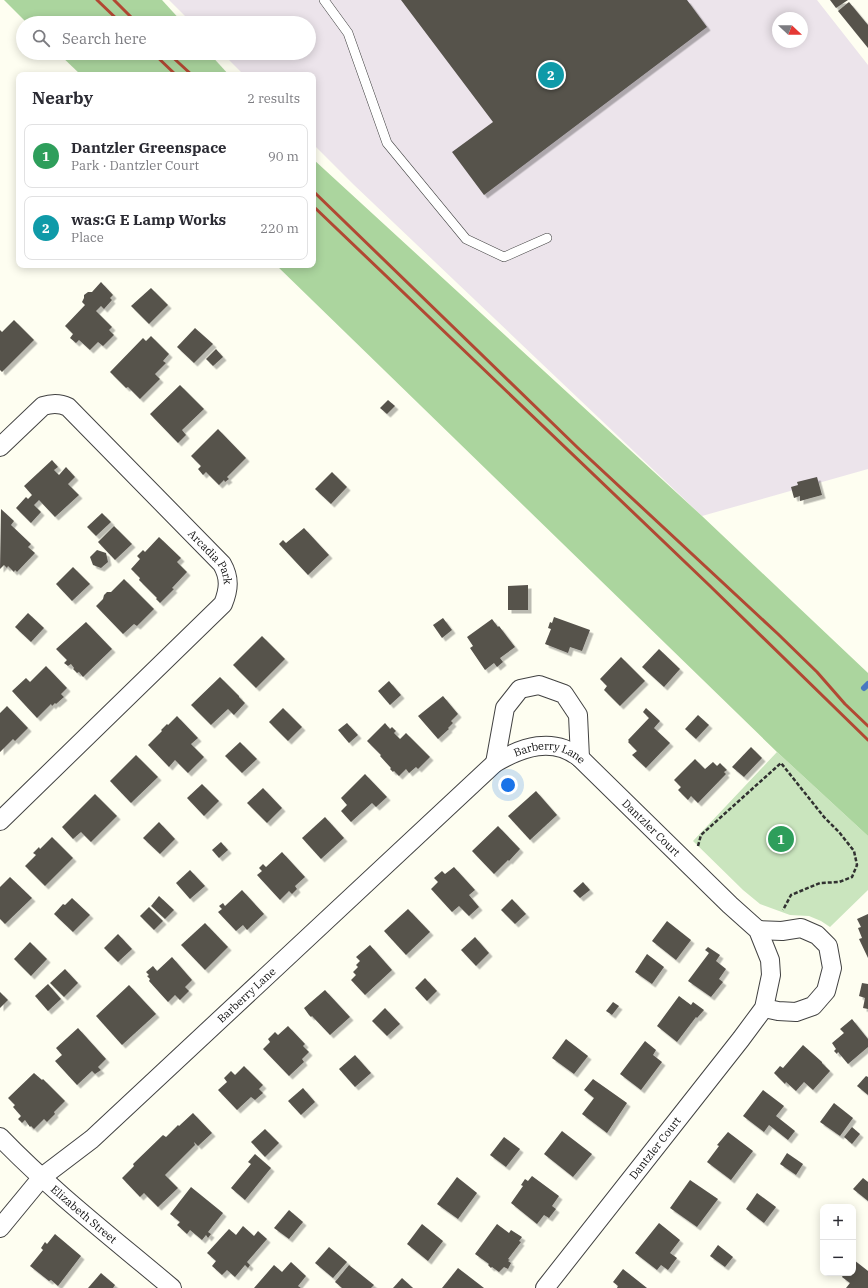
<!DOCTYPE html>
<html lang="en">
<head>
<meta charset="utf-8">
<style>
  :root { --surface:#fff; --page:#f2f2f3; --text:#2b2b33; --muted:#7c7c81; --line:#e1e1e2; --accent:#2563eb }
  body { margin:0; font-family:"IBM Plex Serif",serif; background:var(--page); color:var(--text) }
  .controls { position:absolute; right:12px; bottom:12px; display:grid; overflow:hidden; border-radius:8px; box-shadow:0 2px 10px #0003 }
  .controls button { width:36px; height:36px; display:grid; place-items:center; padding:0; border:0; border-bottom:1px solid var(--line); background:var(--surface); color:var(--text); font:20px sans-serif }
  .compass { position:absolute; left:772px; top:12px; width:36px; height:36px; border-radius:50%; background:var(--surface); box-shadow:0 2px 10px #0003; rotate:112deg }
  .you { position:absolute; left:508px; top:785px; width:14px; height:14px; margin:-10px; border:3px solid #fff; border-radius:50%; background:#1a73e8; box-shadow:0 0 0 6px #1a73e833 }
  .badge { display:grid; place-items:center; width:26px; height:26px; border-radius:50%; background:var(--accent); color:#fff; font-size:13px; font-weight:700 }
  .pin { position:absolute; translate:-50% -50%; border:2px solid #fff; box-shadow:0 1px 4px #0006 }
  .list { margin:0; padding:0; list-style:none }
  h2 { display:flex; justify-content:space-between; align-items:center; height:52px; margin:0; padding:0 16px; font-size:17px }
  h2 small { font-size:13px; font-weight:400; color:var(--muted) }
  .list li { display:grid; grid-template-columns:26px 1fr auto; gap:12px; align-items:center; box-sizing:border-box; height:64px; margin:0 8px 8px; padding:0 8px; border:1px solid var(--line); border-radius:8px }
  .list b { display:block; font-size:15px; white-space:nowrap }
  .list p { margin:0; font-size:13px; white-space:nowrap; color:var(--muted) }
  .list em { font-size:13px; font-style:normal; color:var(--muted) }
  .icon { flex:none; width:22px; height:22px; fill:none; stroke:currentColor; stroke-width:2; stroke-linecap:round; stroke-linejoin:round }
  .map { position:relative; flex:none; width:868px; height:1288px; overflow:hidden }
  .search { position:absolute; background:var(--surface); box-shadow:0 2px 10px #0003; left:16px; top:16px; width:300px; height:44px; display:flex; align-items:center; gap:10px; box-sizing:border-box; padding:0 14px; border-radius:22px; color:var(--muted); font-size:15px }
  .panel { position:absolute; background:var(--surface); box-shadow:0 2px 10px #0003; left:16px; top:72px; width:300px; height:196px; border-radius:8px }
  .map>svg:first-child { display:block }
</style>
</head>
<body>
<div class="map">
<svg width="868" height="1288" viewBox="0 0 868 1288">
  <defs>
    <filter id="shadow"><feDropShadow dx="3.5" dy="3.5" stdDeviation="0" flood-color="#0004"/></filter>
  </defs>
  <rect width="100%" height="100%" fill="#fefef1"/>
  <!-- industrial -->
  <path fill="#ece4eb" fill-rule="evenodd" d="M169,0H817L868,65V469L702,516L353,184L313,144V75H244L222,53H309V23H192ZM778,18H802V42H778Z"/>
  <!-- green -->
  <path fill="#cae5be" d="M777,752L868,836V890L830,927L821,921L809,916L790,915L760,904L743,890L693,841Z"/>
  <!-- forest -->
  <g fill="#abd59e">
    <path d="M4,0H162L183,23H27Z"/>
    <path d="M58,53H209L229,75H81Z"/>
    <path d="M313,159L702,516L868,673V836L777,752L276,265H313Z"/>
  </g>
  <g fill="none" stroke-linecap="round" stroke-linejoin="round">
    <!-- stream -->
    <path stroke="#4878c1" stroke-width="6" d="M864,688L868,684"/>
  </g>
  <!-- building -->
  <g fill="#56524c" filter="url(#shadow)">
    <path d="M401,0H687L707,27L484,195L452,152L493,122Z"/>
    <path d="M830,0H848L836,8Z"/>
    <path d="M849,2L868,25V48L838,11Z"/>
    <path d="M101,282L113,295L110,298L112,300L104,309L101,306L96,311L112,327L109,330L114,335L103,346L98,342L90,350L79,340L76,343L70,338L73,334L65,326L85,305L82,302L84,298V295L88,292H92Z"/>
    <path d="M151,288L168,305L149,324L131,306Z"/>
    <path d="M14,320L34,340L2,372L0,370V330L2,332Z"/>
    <path d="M195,328L213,344L194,363L177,347Z"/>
    <path d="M151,336L169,354L163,361L166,363L155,374L160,379L140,399L128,387L126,388L110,372L143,338L146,341Z"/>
    <path d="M216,349L223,357L213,366L206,359Z"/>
    <path d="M180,385L204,409L182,430L186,435L178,443L150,414Z"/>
    <path d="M388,400L395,406L387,414L380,408Z"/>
    <path d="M218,429L246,458L227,477L229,479L225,482L224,480L219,485L206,472L203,475L198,469L201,466L191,456Z"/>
    <path d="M52,460L58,467L54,470L59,475L66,467L75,477L68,484L79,495L55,517L39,500L34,505L41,512L31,523L16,508L26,497L28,499L32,495L24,486Z"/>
    <path d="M332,472L347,487L331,504L315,489Z"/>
    <path d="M817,477L822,495L800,501V496L794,498L791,487L798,485L797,482Z"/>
    <path d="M1,509L14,521L11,525L31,544L28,547L35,553L17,572L15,570L14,572L8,566L7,568L4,565L0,569Z"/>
    <path d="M102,513L111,522L96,536L87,527Z"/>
    <path d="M114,526L132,544L115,560L98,542Z"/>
    <path d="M304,528L329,555L308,575L279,544L283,540L286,543Z"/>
    <path d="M159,537L181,558L177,562L187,572L172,588L174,589L160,603L156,599L157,598L139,580L140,578L131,569L140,559L137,556L143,550L145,552Z"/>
    <path d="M97,550L106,553L108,562L101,568L93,565L90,557Z"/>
    <path d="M73,567L90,584L72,601L56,584Z"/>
    <path d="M124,579L154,609L137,626L134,624L123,634L96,606L103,599L104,595L107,592H111Z"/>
    <path d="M528,585V610H508V586Z"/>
    <path d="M28,613L44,628L31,642L15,627Z"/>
    <path d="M554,617L590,630L582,651L570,647L568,653L545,644L551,629L548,628L550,622L552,623Z"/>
    <path d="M443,618L452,630L442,638L433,625Z"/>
    <path d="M492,619L498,627L499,626L515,647L500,658L503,662L497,667L494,663L485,670L470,648L473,646L467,637Z"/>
    <path d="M86,622L112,649L83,677L79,672L77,673L73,669L74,668L71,664L68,666L64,663L67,660L56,649Z"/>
    <path d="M262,636L285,659L256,688L233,665Z"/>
    <path d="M659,649L680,669L664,687L642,667Z"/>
    <path d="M621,657L645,681L620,706L604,690L607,686L600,679Z"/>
    <path d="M46,666L67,688L61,694L64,697L56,704L55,703L52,706L51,704L37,718L12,691L26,678L30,682Z"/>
    <path d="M220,677L239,696V697L245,703L234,715L228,709L211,725L191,705Z"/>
    <path d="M389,681L401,695L390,705L378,691Z"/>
    <path d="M443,696L458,714L451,721L453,723L448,728L449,729L438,739L418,716Z"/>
    <path d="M7,706L28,728L15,741L13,739L0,752V713Z"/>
    <path d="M283,708L302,727L288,741L269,722Z"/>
    <path d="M646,708L660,721L654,728L670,743L646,768L632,755L637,751L628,742L629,741L628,740L649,718L643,712Z"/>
    <path d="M698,715L709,725L696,739L685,729Z"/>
    <path d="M177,716L198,738L191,744L204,757L188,773L175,760L169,767L148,745L162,731L161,730L167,724L168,725Z"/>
    <path d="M347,723L358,735L349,743L338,730Z"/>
    <path d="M385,723L390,729L392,727L396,731L394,733L400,739L406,733L430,757L418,769L416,767L409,773L406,769L399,776L394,771L393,772L390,769L391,768L380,756L381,755L367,741Z"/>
    <path d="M240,742L257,759L242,773L225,756Z"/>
    <path d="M751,747L762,758L744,777L732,767Z"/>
    <path d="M136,755L158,777L131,803L110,781Z"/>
    <path d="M695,759L705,769L713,762L717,766L720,763L727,770L724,772L726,774L698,803L691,796L688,800L678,790L681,787L674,780Z"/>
    <path d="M365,774L387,797L376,807L372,803L351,822L341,811L347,805L341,798Z"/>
    <path d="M202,784L219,801L204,816L187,798Z"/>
    <path d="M263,788L282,808L267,823L247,803Z"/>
    <path d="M536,791L557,815L530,840L508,816Z"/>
    <path d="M95,794L117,816L91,842L81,832L73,839L62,827Z"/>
    <path d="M325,817L344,838L321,859L302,838Z"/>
    <path d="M159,822L175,839L160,854L143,838Z"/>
    <path d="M498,826L520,849L509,861L508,860L494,874L472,851Z"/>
    <path d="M52,837L73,858L45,886L25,866L36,855L33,853L39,847L40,849Z"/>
    <path d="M221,842L228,850L219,858L212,850Z"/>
    <path d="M282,852L305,877L295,886L297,889L292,894L289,891L280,900L257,875L262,871L259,868L263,864L266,867Z"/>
    <path d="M454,867L475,890L469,895L479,907L469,916L459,906L452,912L431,889L438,882L434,878L442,871L445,874Z"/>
    <path d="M190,870L205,886L190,899L176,883Z"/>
    <path d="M10,877L32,898L5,924L0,919V887Z"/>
    <path d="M583,882L590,890L580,898L573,891Z"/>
    <path d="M242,890L264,914L247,930L243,925L236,931L218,912L222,909L219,906L223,903L225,906Z"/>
    <path d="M159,896L174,910L165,919L151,906Z"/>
    <path d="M72,898L90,915L73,932L54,914L63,904L65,905Z"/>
    <path d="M512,899L526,914L515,924L501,910Z"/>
    <path d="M149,907L163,921L154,930L140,916Z"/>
    <path d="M408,909L430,932L406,955L384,931Z"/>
    <path d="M868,914V958L859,939L862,938L858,928L861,927L857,919Z"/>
    <path d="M667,921L691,940L676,960L652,941Z"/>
    <path d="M205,923L228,947L205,970L181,945Z"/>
    <path d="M118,934L132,949L118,962L104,948Z"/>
    <path d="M475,937L489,953L476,966L461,950Z"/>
    <path d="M30,942L47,959L31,976L14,959Z"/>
    <path d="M370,945L392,970L365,995L351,980L356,975L353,972L358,967L356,965L360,961L356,957Z"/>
    <path d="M708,947L720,955L716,961L726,969L719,979L723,982L711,997L688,981L709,953L705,950Z"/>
    <path d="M647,954L664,967L652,984L635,972Z"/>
    <path d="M172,957L192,980L185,987L189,991L180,1000L175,995L168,1002L149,981L150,979L147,976L149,975L146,972L153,966L157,971Z"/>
    <path d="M65,969L78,983L64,997L50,983Z"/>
    <path d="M425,978L437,991L427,1001L415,988Z"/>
    <path d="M862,983L868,984V1009L863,1008L865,998L859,996Z"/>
    <path d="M48,984L61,999L48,1011L35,996Z"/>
    <path d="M129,985L156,1014L122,1045L96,1016Z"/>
    <path d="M325,990L350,1017L330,1035L312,1016L311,1017L309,1015L304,1008Z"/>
    <path d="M0,992L8,1000L0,1008Z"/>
    <path d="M679,996L691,1005L693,1002L704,1010L697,1018L696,1017L677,1042L657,1026Z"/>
    <path d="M613,1002L619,1006L612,1015L606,1011Z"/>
    <path d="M385,1008L400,1024L387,1036L372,1021Z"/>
    <path d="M852,1019L868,1039V1047L848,1064L838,1052L837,1054L834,1051L836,1049L832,1043L844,1033L840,1029Z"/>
    <path d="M288,1026L305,1044L303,1046L309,1052L302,1059L304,1062L289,1076L263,1049L270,1042L268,1039L275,1032L278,1035Z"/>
    <path d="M78,1028L106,1059L98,1067L101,1070L95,1074L92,1071L77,1085L55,1061L62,1055L56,1048Z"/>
    <path d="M566,1039L588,1056L574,1074L552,1058Z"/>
    <path d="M645,1041L656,1050L653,1055L662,1062L641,1090L620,1074Z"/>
    <path d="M803,1045L822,1062V1063L830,1071L813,1090L804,1082L796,1091L786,1082L785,1084L774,1073L780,1066L783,1068Z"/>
    <path d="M355,1055L371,1073L355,1087L339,1069Z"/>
    <path d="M244,1066L263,1085L259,1089L263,1093L255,1100L251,1097L237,1110L218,1090L227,1082L224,1078L231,1071L235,1075Z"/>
    <path d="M34,1073L42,1080L43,1079L65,1101L54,1112L55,1114L47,1122L44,1119L34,1129L31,1126L30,1127L25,1120L22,1123L18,1119L21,1116L13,1107L15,1105L8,1098Z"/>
    <path d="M866,1076L868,1077V1095L857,1086Z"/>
    <path d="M593,1079L627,1103L607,1133L582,1114L594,1098L584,1090Z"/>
    <path d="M303,1088L315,1102L301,1115L288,1101Z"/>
    <path d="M763,1090L784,1106L776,1116L795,1131L788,1140L769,1125L764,1132L743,1116Z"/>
    <path d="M834,1103L853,1118L840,1136L820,1122Z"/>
    <path d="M193,1113L212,1133L198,1146L194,1142L195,1145L165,1175L178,1188L158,1207L144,1193L140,1197L122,1178L134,1166L133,1164L163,1135L166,1137L178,1125L179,1126Z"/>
    <path d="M852,1127L860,1134L852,1144L844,1137Z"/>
    <path d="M265,1129L279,1143L265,1157L251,1142Z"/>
    <path d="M562,1131L592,1154L573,1177L544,1154Z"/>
    <path d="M728,1132L753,1151L731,1180L707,1162L719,1146L717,1145Z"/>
    <path d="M504,1137L520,1149L506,1167L490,1155Z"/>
    <path d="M787,1153L803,1164L796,1175L780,1164Z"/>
    <path d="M255,1154L271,1168L245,1200L231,1188L251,1164L248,1162Z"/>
    <path d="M532,1176L559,1196L552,1206L556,1209L549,1218L544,1215L537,1224L511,1203L523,1186L521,1185L525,1179L528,1181Z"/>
    <path d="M457,1177L477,1193L458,1219L437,1204Z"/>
    <path d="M863,1178L868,1182V1201L853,1189Z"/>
    <path d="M690,1180L718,1199L697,1227L670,1208Z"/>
    <path d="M191,1187L223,1213L208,1232L211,1234L208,1238L206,1235L202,1240L190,1230L187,1234L177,1225L180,1222L170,1214Z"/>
    <path d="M757,1193L776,1207L764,1223L746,1209Z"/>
    <path d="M289,1210L303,1222L289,1239L274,1228Z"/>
    <path d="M659,1223L680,1240L670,1253L677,1258L668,1270L661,1265L657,1270L635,1253Z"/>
    <path d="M422,1224L443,1241L428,1261L407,1244Z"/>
    <path d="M497,1224L509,1233L511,1230L522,1237L519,1241L521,1242L508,1259L510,1260L508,1261L511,1263L508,1269L504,1267L499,1272L492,1267L491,1268L488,1265L489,1264L475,1254Z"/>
    <path d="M243,1226L254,1236L258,1231L267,1239L247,1262L250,1265L248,1268L245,1265L235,1277L227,1270L222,1275L212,1266L216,1261L207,1253L229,1229L236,1235Z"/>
    <path d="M55,1234L81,1256L58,1286L51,1280L49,1281L30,1266L43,1250L41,1248L45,1242L47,1244Z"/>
    <path d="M718,1245L733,1257L725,1267L710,1256Z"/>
    <path d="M329,1247L347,1262L333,1278L315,1263Z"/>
    <path d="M854,1260L868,1271V1288H846L850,1283L842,1277L844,1273H853Z"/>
    <path d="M291,1262L306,1276L298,1286L301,1288H254L274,1265L282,1272Z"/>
    <path d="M349,1265L374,1285L371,1288H342L335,1282Z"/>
    <path d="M458,1268L484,1288H442Z"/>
    <path d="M623,1269L647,1288H617L618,1286L613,1282Z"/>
    <path d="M101,1273L115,1285L113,1288H88Z"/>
    <path d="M402,1278L413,1288H393Z"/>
  </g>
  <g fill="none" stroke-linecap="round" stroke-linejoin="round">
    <defs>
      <path id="service" d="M324,0L348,33L387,143L466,239L504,257L547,238"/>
      <g id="minor">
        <path id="s1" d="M0,447L43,406C52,403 60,403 68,407L222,564C230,578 229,589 223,604L0,821"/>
        <path d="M495,763L505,708L520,689L539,685L564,694L578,715L580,758"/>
        <path d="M758,930L782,931L801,928L817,935L828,946L832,968L826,991L813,1006L796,1012L778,1011L764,1008"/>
        <path id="s2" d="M0,1137C53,1192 114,1239 172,1288"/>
        <path id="s3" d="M0,1228L42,1177L92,1139L495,763C522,747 553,736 580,758L730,905L758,930L770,960L771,975L764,1008L741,1039L545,1288"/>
      </g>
    </defs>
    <!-- service casing -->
    <use href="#service" stroke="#424242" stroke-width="10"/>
    <!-- minor casing -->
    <use href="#minor" stroke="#424242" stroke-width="20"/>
    <!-- path -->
    <path stroke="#313131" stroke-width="2.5" stroke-dasharray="4 2" stroke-linecap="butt" d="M698,846L701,835L781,763L824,817L839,832L854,851L857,865L852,877L839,882L820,883L791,895L783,910"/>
    <!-- service -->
    <use href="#service" stroke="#fff" stroke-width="9"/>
    <!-- minor -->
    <use href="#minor" stroke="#fff" stroke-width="18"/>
    <!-- rail -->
    <g stroke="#b24833" stroke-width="3">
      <path d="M97,0L121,23"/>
      <path d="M114,0L137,23"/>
      <path d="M153,53L176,75"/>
      <path d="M168,53L192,75"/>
      <path d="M313,191L578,448L778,634L817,672L845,704L868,726"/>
      <path d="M313,206L709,585L868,740"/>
    </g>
  </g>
  <g text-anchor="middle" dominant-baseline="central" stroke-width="4" stroke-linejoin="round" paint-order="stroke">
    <!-- street labels -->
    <g font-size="11" fill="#0f0f0f" stroke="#fff">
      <text stroke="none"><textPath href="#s1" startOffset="293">Arcadia Park</textPath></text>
      <text stroke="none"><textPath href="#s3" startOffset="739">Barberry Lane</textPath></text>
      <text stroke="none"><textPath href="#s3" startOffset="871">Dantzler Court</textPath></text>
      <text stroke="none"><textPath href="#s3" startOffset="340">Barberry Lane</textPath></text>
      <text transform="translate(655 1148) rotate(-52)">Dantzler Court</text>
      <text stroke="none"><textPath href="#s2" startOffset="114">Elizabeth Street</textPath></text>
    </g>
  </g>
</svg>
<div class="controls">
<button>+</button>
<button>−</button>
</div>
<svg class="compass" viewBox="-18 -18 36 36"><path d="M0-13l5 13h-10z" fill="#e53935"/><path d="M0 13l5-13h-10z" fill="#7c7c81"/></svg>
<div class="you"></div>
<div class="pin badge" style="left:781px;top:839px;background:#2e9e5b">1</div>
<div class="pin badge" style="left:551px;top:75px;background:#0f9aa8">2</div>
<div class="search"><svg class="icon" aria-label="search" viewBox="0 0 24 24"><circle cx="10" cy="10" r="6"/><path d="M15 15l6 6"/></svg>Search here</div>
<section class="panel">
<h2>Nearby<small>2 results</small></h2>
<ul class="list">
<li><span class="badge" style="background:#2e9e5b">1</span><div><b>Dantzler Greenspace</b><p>Park · Dantzler Court</p></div><em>90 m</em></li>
<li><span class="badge" style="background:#0f9aa8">2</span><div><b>was:G E Lamp Works</b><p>Place</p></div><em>220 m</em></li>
</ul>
</section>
</div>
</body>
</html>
